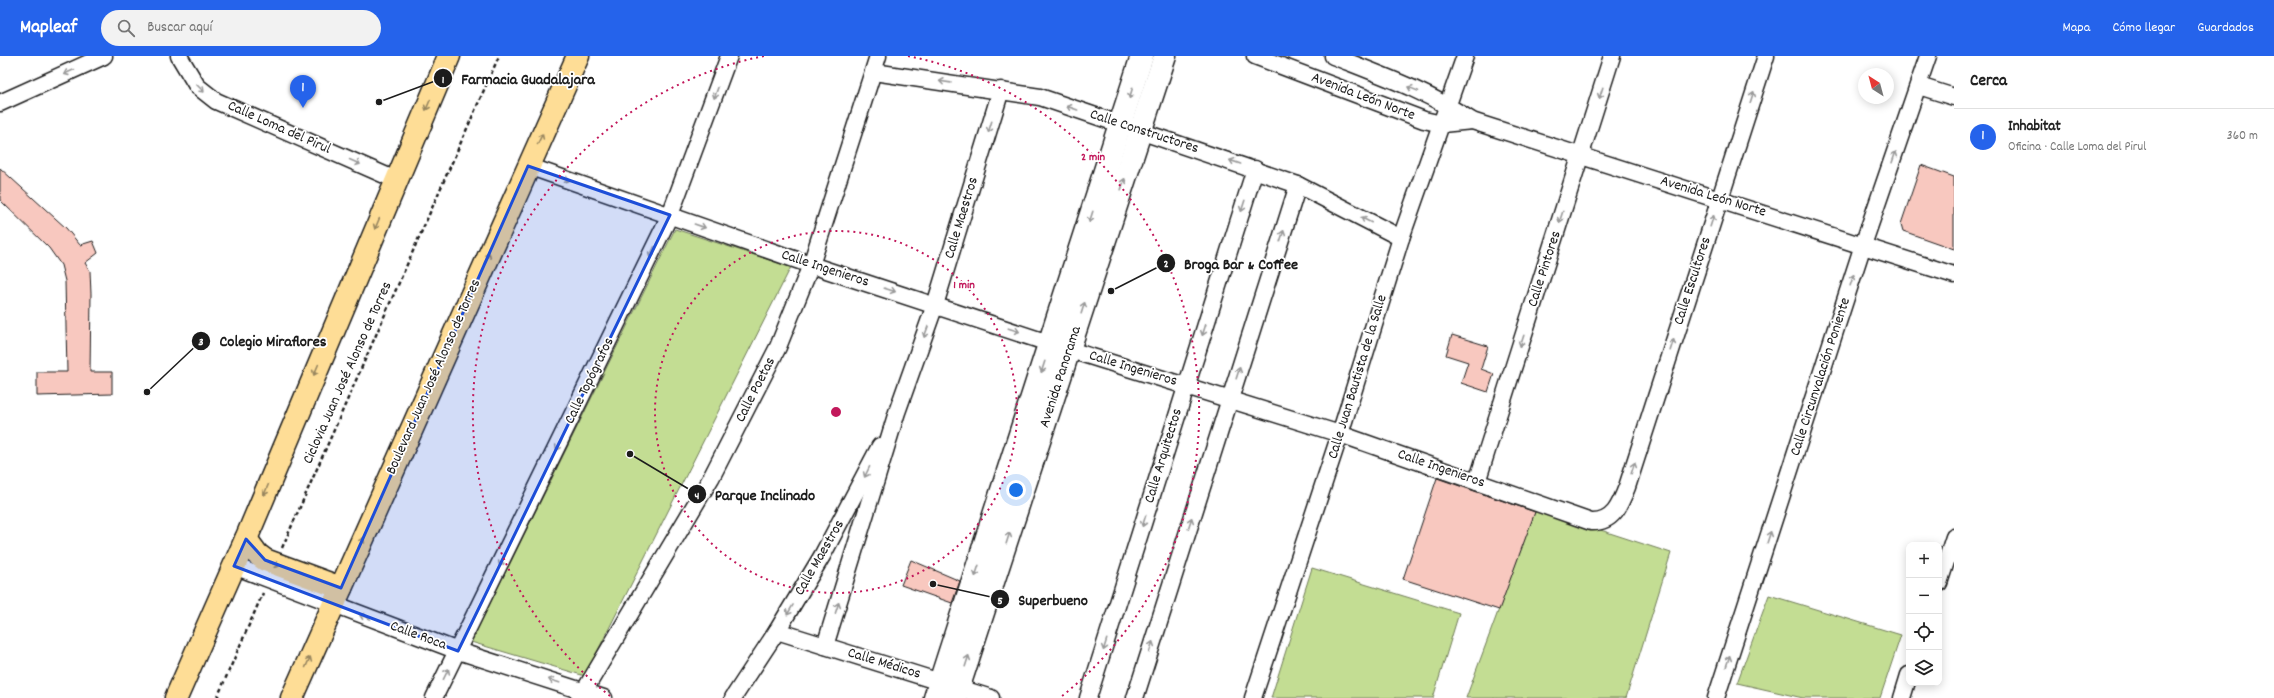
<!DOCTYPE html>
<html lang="es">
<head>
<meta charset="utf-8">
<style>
  :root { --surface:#fff; --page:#f2f2f2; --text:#222; --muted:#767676; --line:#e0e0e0; --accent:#2563eb }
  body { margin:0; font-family:Dekko,sans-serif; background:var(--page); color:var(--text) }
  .controls { position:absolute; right:12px; bottom:12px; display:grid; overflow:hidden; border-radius:8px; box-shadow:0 2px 10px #0003 }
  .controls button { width:36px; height:36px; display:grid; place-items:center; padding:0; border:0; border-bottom:1px solid var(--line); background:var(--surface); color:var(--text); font:20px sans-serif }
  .compass { position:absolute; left:1858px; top:12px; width:36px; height:36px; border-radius:50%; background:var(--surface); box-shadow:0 2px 10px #0003; rotate:324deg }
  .you { position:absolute; left:1016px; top:434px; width:14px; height:14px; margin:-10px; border:3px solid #fff; border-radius:50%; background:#1a73e8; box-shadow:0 0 0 6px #1a73e833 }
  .badge { display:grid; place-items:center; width:26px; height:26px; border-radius:50%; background:var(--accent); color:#fff; font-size:13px; font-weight:700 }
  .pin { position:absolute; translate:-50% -33px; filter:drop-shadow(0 1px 2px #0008) }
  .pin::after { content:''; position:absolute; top:21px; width:14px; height:12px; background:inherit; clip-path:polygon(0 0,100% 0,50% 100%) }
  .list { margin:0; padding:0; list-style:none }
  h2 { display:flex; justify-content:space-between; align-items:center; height:52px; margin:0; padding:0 16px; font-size:17px }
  h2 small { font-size:13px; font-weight:400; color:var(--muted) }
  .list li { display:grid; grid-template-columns:26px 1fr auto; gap:12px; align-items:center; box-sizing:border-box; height:56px; padding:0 16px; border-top:1px solid var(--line) }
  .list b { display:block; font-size:15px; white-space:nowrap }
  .list p { margin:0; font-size:13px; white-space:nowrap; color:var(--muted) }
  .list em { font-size:13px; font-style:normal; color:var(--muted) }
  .icon { flex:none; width:22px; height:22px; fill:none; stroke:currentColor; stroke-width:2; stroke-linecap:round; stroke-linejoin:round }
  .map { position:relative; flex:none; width:1954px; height:642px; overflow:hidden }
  header { display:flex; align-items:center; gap:24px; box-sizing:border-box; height:56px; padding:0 20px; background:var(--accent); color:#fff }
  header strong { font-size:19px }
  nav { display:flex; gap:22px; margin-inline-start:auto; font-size:14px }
  .search { width:280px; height:36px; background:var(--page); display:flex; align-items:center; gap:10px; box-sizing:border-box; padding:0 14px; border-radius:22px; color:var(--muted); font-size:15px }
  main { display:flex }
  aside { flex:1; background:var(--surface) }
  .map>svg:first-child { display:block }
</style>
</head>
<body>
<header>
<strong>Mapleaf</strong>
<div class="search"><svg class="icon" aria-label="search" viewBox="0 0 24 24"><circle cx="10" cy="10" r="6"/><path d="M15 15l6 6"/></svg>Buscar aquí</div>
<nav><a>Mapa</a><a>Cómo llegar</a><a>Guardados</a></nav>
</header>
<main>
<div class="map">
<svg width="1954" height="642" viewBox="0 0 1954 642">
  <rect width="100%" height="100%" fill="#fff"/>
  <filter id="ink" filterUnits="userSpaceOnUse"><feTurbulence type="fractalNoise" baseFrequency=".025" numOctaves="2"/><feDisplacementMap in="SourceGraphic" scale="8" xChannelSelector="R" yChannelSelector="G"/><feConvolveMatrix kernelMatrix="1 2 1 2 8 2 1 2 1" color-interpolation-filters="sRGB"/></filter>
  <g filter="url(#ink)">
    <!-- green -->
    <g fill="#c3dd93" stroke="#707c58">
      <path d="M675,173L791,211L585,620L471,586Z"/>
      <path d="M1536,453L1671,497L1626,642H1466Z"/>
      <path d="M1312,512L1459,557L1433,642H1271Z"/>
      <path d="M1769,539L1901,579L1880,642H1803L1737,627Z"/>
    </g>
    <!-- building -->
    <g fill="#f8c8bf" stroke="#1c1c1c">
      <path d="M1921,109L1954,121V193L1903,175L1901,168Z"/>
      <path d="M0,112L66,172L80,189L93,185L98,197L85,207L90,215L91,238L90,316H112V338L37,340V316H67L65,225L61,209L49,192L0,144Z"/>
      <path d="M1452,279L1488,290L1481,313L1494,318L1488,336L1461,327L1468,306L1446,299Z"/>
      <path d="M1437,422L1535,456L1499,554L1403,523Z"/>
      <path d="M911,504L960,525L952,547L901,529Z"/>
    </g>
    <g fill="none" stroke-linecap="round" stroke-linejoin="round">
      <defs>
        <g id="street">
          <path d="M179,0L197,30L216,45L396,124"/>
          <path d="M1255,0L1424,64L1442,68L1472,65"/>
          <path d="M1333,0C1381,19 1429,36 1472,65L1954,219"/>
          <path d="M874,16L1040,41L1298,129L1401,182"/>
          <path d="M1919,30L1954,41"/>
          <path d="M0,47L104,0"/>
          <path d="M528,110L811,209L1070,294L1340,378L1591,466C1613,467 1620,449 1627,431L1766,0"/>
          <path d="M1477,426L1612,0"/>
          <path d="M234,510L458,595L604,642"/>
          <path d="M1939,527L1954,481"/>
          <path d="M777,575L991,642"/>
          <path d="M825,590L897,356L935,249L1001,34"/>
          <path d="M434,642L670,159L729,0"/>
          <path d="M580,642L711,422L778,291L811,209L878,0"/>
          <path d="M733,642L777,575L822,500L880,390"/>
          <path d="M1088,642L1255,113"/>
          <path d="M1135,642L1298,129"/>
          <path d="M1253,642L1340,378L1401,182L1465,0"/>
          <path d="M1716,642L1863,189L1928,0"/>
          <path d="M1902,642L1909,619"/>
        </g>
        <g id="secondary">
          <path d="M935,642L1142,0"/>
          <path d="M955,642L1165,0"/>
        </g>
        <g id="primary">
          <path d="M246,483L257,498L265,504L341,532"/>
          <path d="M176,642L246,483L449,0"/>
          <path d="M292,642L578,0"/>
        </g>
      </defs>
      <!-- street casing -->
      <use href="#street" stroke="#1c1c1c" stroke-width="19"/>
      <!-- secondary casing -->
      <use href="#secondary" stroke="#1c1c1c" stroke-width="25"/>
      <!-- primary casing -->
      <use href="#primary" stroke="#1c1c1c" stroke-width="25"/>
      <!-- path -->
      <g stroke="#1c1c1c" stroke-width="2.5" stroke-dasharray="4 3" stroke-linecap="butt">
        <path d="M282,492L499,0"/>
        <path d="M217,642L263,537"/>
      </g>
      <!-- street -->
      <use href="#street" stroke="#fff" stroke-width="16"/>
      <!-- secondary -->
      <use href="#secondary" stroke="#fff" stroke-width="22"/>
      <!-- primary -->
      <use href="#primary" stroke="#fedd96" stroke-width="22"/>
    </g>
    <!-- one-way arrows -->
    <defs><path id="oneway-shaft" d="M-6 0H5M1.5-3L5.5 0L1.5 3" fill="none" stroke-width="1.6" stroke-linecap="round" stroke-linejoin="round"/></defs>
    <g stroke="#999">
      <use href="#oneway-shaft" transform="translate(69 16) rotate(156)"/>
      <use href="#oneway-shaft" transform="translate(945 26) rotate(-172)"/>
      <use href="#oneway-shaft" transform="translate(200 32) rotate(45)"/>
      <use href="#oneway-shaft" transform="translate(1413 33) rotate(-158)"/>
      <use href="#oneway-shaft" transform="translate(716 37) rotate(110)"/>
      <use href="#oneway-shaft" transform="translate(1131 37) rotate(107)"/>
      <use href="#oneway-shaft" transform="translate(1601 37) rotate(108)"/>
      <use href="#oneway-shaft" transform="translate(1752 41) rotate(-72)"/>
      <use href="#oneway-shaft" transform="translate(1072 52) rotate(-161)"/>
      <use href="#oneway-shaft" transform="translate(990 71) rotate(107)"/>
      <use href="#oneway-shaft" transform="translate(1894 101) rotate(-71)"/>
      <use href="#oneway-shaft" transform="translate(355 106) rotate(24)"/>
      <use href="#oneway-shaft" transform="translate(1235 106) rotate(-161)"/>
      <use href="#oneway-shaft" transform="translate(564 123) rotate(19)"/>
      <use href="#oneway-shaft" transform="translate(1123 128) rotate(-72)"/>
      <use href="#oneway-shaft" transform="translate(1243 150) rotate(108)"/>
      <use href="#oneway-shaft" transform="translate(1091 161) rotate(108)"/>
      <use href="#oneway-shaft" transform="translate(1561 161) rotate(108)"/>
      <use href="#oneway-shaft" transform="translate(1366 164) rotate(-153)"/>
      <use href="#oneway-shaft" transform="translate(1712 165) rotate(-72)"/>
      <use href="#oneway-shaft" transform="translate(700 170) rotate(19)"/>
      <use href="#oneway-shaft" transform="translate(1282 180) rotate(-72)"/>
      <use href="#oneway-shaft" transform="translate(652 196) rotate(116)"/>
      <use href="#oneway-shaft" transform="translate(1852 224) rotate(-72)"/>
      <use href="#oneway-shaft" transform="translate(890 234) rotate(18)"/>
      <use href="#oneway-shaft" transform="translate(1083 252) rotate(-72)"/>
      <use href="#oneway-shaft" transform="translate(1014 274) rotate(18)"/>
      <use href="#oneway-shaft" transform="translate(1204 274) rotate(108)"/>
      <use href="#oneway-shaft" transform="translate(926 276) rotate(110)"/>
      <use href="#oneway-shaft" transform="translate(1522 285) rotate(108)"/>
      <use href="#oneway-shaft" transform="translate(1672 289) rotate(-72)"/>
      <use href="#oneway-shaft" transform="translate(1043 311) rotate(108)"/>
      <use href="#oneway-shaft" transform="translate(1238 317) rotate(-72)"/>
      <use href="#oneway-shaft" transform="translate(559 389) rotate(116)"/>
      <use href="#oneway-shaft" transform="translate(1633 412) rotate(-72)"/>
      <use href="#oneway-shaft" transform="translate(867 416) rotate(116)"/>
      <use href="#oneway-shaft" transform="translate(1144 465) rotate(107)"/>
      <use href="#oneway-shaft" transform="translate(1190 467) rotate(-72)"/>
      <use href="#oneway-shaft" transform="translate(1769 481) rotate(-72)"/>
      <use href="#oneway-shaft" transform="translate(1008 482) rotate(-72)"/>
      <use href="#oneway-shaft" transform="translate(502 505) rotate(116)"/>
      <use href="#oneway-shaft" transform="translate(977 515) rotate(108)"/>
      <use href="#oneway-shaft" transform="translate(837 552) rotate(-72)"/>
      <use href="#oneway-shaft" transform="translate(790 554) rotate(121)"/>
      <use href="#oneway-shaft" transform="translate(365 561) rotate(-160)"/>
      <use href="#oneway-shaft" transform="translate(1105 589) rotate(107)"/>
      <use href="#oneway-shaft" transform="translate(1151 591) rotate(-72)"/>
      <use href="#oneway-shaft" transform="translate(967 605) rotate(-72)"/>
      <use href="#oneway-shaft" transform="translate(1728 605) rotate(-72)"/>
      <use href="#oneway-shaft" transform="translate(446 618) rotate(-64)"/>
      <use href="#oneway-shaft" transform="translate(554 625) rotate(-162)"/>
    </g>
    <g stroke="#98865f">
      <use href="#oneway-shaft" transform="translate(428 49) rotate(113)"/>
      <use href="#oneway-shaft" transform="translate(540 83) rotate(-65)"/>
      <use href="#oneway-shaft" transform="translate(377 168) rotate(113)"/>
      <use href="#oneway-shaft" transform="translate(487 202) rotate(-66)"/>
      <use href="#oneway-shaft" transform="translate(316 314) rotate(113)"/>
      <use href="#oneway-shaft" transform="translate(266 434) rotate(113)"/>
      <use href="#oneway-shaft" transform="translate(361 487) rotate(-66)"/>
      <use href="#oneway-shaft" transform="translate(274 508) rotate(23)"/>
      <use href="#oneway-shaft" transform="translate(308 606) rotate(-66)"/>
    </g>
  </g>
  <!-- marked area -->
  <path fill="#1d4ed8" fill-opacity="0.2" stroke="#1d4ed8" stroke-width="3" stroke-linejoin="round" d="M528,110L670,159L458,595L234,510L246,483L265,504L341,532Z"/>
  <!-- distance rings -->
  <g fill="none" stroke="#c2185b" stroke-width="2" stroke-dasharray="2 4">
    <circle cx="836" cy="356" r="181"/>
    <path d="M610 640A363 363 0 0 1 764 0M908 0A363 363 0 0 1 1062 640"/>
  </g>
  <g text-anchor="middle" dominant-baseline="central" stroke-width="3.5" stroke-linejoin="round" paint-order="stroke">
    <!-- street labels -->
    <g font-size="15" fill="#1c1c1c" stroke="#fff">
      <text transform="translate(1363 41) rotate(21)">Avenida León Norte</text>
      <text transform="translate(279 72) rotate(24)">Calle Loma del Pirul</text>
      <text transform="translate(1144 76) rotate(18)">Calle Constructores</text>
      <text transform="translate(1713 141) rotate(17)">Avenida León Norte</text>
      <text transform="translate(962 162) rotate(-73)">Calle Maestros</text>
      <text transform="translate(825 213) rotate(18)">Calle Ingenieros</text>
      <text transform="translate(1545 213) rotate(-72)">Calle Pintores</text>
      <text transform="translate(1693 225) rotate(-72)">Calle Escultores</text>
      <text transform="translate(1133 313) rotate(17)">Calle Ingenieros</text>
      <text transform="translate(348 317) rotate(-66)">Ciclovia Juan José Alonso de Torres</text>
      <text transform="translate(434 321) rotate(-66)">Boulevard Juan José Alonso de Torres</text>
      <text transform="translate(1061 321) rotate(-72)">Avenida Panorama</text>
      <text transform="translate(1358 321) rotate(-73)">Calle Juan Bautista de la Salle</text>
      <text transform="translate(1821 321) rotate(-72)">Calle Circunvalación Poniente</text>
      <text transform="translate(590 325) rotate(-64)">Calle Topógrafos</text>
      <text transform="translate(756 334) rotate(-63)">Calle Poetas</text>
      <text transform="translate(1164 400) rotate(-73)">Calle Arquitectos</text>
      <text transform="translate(1441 413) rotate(19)">Calle Ingenieros</text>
      <text transform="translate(820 502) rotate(-60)">Calle Maestros</text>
      <text transform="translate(418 580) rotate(20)">Calle Roca</text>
      <text transform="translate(884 608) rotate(17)">Calle Médicos</text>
    </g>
  </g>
  <circle cx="836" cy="356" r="6" fill="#c2185b" stroke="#fff" stroke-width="2"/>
  <g font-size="12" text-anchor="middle" font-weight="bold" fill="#c2185b" stroke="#fff" stroke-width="3.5" stroke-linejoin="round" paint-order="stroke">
    <text x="1093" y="104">2 min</text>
    <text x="964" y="232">1 min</text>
  </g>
  <!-- callouts -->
  <path fill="none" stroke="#1c1c1c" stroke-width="1.5" d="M379 46L443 22M1111 235L1166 207M147 336L201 285M630 398L697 438M933 528L1000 543"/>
  <g fill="#1c1c1c" stroke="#fff" stroke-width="1.5">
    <circle cx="379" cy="46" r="4"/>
    <circle cx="1111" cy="235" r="4"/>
    <circle cx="147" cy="336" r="4"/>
    <circle cx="630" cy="398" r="4"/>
    <circle cx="933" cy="528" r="4"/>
    <circle cx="443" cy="22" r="10"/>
    <circle cx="1166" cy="207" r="10"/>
    <circle cx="201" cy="285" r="10"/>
    <circle cx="697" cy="438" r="10"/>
    <circle cx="1000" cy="543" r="10"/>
  </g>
  <g font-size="12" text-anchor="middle" font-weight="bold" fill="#fff">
    <text x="443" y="27">1</text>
    <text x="1166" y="211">2</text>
    <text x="201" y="289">3</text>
    <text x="697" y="443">4</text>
    <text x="1000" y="548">5</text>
  </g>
  <g font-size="16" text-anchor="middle" font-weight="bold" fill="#1c1c1c" stroke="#fff" stroke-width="3.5" stroke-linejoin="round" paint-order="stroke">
    <text x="528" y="28">Farmacia Guadalajara</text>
    <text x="1241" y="213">Broga Bar &amp; Coffee</text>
    <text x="273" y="290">Colegio Miraflores</text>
    <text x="765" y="444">Parque Inclinado</text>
    <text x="1053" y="549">Superbueno</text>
  </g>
</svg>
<div class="controls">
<button>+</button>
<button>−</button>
<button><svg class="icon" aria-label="locate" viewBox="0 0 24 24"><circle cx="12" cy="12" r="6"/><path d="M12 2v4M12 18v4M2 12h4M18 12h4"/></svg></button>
<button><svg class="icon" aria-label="layers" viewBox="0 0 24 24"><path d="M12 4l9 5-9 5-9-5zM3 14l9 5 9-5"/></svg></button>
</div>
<svg class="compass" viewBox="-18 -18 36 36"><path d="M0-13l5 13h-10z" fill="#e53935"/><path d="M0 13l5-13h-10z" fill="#767676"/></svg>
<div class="you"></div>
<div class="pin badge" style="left:303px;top:52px">1</div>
</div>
<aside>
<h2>Cerca<small></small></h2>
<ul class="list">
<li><span class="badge">1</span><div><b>Inhabitat</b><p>Oficina · Calle Loma del Pirul</p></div><em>360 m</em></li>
</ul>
</aside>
</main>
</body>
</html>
